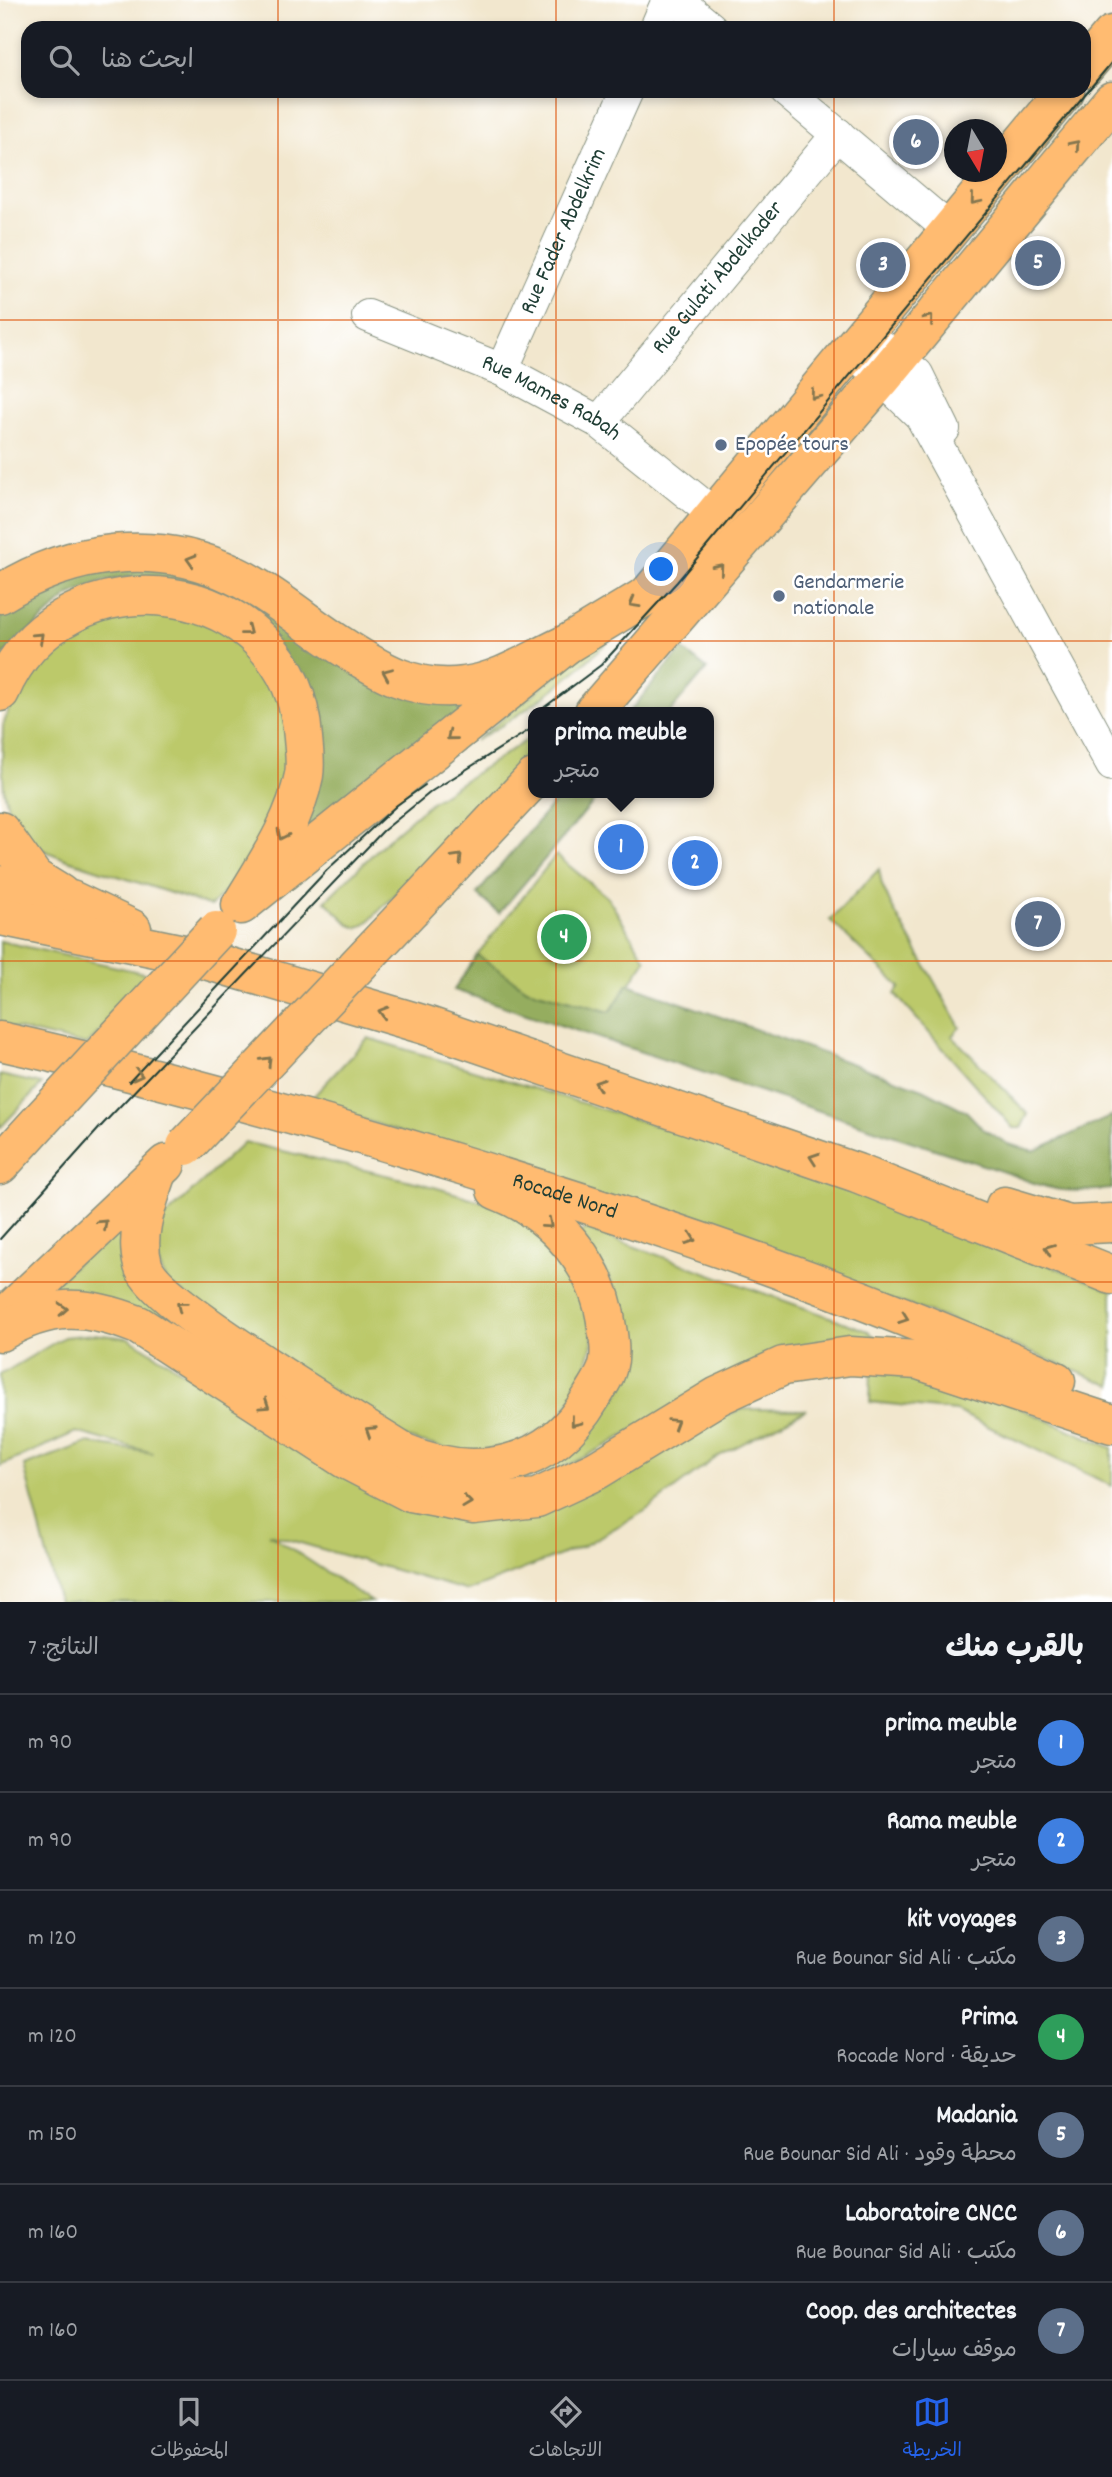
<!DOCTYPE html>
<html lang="ar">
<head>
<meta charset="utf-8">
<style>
  :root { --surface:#171b24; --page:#20242c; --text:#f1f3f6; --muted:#9ea1a6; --line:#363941; --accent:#2563eb }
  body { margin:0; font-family:Dekko,"Playpen Sans Arabic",sans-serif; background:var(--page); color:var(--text); direction:rtl }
  .compass { position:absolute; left:944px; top:119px; width:63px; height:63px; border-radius:50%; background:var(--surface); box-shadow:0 4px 10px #0003; rotate:170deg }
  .you { position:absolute; left:662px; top:570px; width:24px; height:24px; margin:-18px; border:5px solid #fff; border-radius:50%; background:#1a73e8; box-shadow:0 0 0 10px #1a73e833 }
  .badge { display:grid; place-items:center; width:46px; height:46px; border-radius:50%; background:var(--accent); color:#fff; font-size:23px; font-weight:700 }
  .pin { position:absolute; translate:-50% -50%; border:4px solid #fff; box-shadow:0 2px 7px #0006 }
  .popup { position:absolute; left:528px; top:707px; width:186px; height:91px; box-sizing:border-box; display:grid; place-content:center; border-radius:14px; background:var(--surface); filter:drop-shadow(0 2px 5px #0005); font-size:23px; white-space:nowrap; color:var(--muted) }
  .popup b { font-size:26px; color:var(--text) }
  .popup::after { content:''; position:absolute; left:50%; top:100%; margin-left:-14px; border:14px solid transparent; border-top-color:var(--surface) }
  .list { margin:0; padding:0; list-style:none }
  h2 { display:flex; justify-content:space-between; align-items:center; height:91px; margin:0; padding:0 28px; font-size:30px }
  h2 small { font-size:23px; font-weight:400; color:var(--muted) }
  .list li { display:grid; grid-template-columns:46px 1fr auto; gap:21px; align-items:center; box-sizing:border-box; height:98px; padding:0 28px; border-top:2px solid var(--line) }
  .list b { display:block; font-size:26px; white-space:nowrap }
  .list p { margin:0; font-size:23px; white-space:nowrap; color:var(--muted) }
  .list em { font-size:23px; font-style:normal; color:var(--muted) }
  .icon { flex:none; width:38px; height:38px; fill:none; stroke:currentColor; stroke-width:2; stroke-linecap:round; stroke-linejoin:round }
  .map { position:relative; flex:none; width:1112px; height:1602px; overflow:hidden; direction:ltr }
  .search { position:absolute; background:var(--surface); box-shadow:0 4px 10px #0003; left:21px; right:21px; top:21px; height:77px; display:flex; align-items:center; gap:18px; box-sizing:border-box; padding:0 24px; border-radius:21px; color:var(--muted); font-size:26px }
  .sheet { height:777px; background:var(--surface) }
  nav { display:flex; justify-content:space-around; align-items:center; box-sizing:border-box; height:98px; border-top:2px solid var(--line); background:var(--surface); font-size:19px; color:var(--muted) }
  nav a { display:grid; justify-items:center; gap:4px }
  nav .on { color:var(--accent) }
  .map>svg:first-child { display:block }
</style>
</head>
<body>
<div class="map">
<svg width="1112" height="1602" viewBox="0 0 1112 1602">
  <rect width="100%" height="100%" fill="#fff"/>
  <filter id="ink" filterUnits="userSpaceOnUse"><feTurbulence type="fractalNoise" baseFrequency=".0143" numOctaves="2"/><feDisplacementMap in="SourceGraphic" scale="14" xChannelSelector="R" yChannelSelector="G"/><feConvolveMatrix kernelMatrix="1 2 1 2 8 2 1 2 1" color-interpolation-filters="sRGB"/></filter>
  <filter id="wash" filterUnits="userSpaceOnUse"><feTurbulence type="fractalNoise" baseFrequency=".00686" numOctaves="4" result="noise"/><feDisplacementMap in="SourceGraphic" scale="28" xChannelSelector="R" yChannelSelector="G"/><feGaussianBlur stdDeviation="1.57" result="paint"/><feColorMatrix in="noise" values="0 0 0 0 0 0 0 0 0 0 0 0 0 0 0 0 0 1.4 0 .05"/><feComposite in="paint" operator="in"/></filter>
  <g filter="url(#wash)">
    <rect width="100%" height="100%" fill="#f2e7ce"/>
    <!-- green -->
    <g fill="#bcc96b" stroke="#6e8350" stroke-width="2">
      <path d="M641,607C591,662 540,705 475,741Z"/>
      <path d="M93,612L212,616L285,695L290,783L255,860L211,906L65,859L26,843L13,827L4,791L2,763L3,726L14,694L29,666Z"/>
      <path d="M533,736V755L366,924L358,928L350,925L325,901L385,842L431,802Z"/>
      <path d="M556,855L608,898L646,960L610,1012L527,989L477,955Z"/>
      <path d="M879,869L882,885L891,905L960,1027L952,1036L1028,1114L1021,1128H1013L895,994L900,987L830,920Z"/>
      <path d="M0,941L153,975L87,1045L0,1025Z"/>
      <path d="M368,1038L835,1180L1112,1290V1386L954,1321L309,1101Z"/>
      <path d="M0,1075L42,1084L0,1128Z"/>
      <path d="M244,1142L424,1184L497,1206L526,1221L581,1283L593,1340L581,1385L554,1424L510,1447L458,1452L403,1437L169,1284C156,1264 150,1241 163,1219Z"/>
      <path d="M133,1210C132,1236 131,1275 151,1296C167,1313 192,1326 211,1340C272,1384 380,1471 453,1479C546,1488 635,1406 621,1312C616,1282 596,1258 580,1233L586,1229L868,1331L875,1337L870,1343C833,1347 795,1349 760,1362C652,1401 554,1514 430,1481C375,1467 330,1427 283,1397C231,1365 174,1337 120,1309C79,1297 60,1299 21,1315Z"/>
      <path d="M94,1334L129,1338L379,1494L591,1492L705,1424L742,1409L806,1410L717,1457L645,1511L583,1546L468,1591L269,1534L372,1602H59L24,1466L87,1443L153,1453L76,1432L0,1466V1375L64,1337Z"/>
      <path d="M871,1371L950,1378L1112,1448V1486L956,1411L870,1402Z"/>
    </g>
    <!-- forest -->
    <g fill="#95ad5f" stroke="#5a754a" stroke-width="2">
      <path d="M106,564L206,575L348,665L496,690L283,855L306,697L175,582L152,578L129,577L101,582L68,596L0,659V606Z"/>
      <path d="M682,649L707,669L670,712H629Z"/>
      <path d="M562,793H601L499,913L477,894Z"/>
      <path d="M477,955L527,989L610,1012L628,984L923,1089L966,1111L983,1129L1008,1144L1034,1151L1112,1116V1189C1068,1193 1054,1192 1013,1175L454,990Z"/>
    </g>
  </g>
  <g filter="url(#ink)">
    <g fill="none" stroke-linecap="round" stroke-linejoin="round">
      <defs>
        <g id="minor">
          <path d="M677,0L711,28"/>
          <path d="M656,28L668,0"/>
          <path d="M786,91L950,230"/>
          <path id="s1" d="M368,316L502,370L599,422L715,515"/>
          <path d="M879,344L917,374L944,429"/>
          <path d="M852,350L921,416L1112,765"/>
          <path id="s2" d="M502,370L627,91"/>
          <path id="s3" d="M599,422L838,134"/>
        </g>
        <g id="major">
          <path d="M1084,68L1112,35"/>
          <path d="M594,712L883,377L1112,101"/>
          <path d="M241,905L567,644L648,595L1065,91"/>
          <path d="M412,908L534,778"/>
          <path d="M0,1165L40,1121"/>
          <path d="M0,1321L166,1164"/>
        </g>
        <g id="highway">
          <path d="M0,594C71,549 157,538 234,575C270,592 306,623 340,645C378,670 416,693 464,686C500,682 534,659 567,644"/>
          <path d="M0,692C63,543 293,574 303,738C304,750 306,764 304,775C295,822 266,864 242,904"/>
          <path d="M0,831L34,878L60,894"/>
          <path d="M0,885L71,900L132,929"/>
          <path d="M0,916L189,955L425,1025L857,1173L1112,1275"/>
          <path id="s4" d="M0,1041C158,1076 314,1120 469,1167C668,1228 866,1295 1056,1381"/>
          <path d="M158,1172C148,1202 134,1233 143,1265C153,1303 359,1424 402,1452C475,1484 550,1468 591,1398C597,1388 606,1376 608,1365C611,1354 609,1339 607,1328C600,1266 554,1212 496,1190"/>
          <path d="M1005,1206L1069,1225L1112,1223"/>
          <path d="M0,1332C50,1303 85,1304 138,1325L345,1459L411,1493L474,1505L537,1498L597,1470L718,1396L783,1366L850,1356L918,1360L1112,1424"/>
        </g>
      </defs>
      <!-- minor casing -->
      <use href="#minor" stroke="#889281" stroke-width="34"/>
      <!-- major casing -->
      <use href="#major" stroke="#889281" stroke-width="41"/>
      <!-- highway casing -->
      <use href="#highway" stroke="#889281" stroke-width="41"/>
      <!-- minor -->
      <use href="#minor" stroke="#fff" stroke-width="32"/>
      <!-- major -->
      <use href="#major" stroke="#ffbb71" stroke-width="38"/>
      <!-- highway -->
      <use href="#highway" stroke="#ffbb71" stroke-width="38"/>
      <!-- tram -->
      <g stroke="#1f3d34" stroke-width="2">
        <path d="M538,712L601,665L677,582L1112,62"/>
        <path d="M129,1082L327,870L397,805L425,785"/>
        <path d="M0,1239L103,1124L383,831L432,791L534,727"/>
      </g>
      <defs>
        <g id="major-bridge">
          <path d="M40,1121L216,931"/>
          <path d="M186,1146L412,908"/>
        </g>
      </defs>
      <!-- major-bridge casing -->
      <use href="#major-bridge" stroke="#889281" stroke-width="41" stroke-linecap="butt"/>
      <!-- major-bridge -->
      <use href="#major-bridge" stroke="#ffbb71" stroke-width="38"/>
    </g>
    <!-- one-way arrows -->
    <defs><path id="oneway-chevron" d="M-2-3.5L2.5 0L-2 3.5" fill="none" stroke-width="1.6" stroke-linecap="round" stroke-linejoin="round" transform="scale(1.75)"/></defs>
    <g stroke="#84764f">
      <use href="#oneway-chevron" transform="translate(1075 145) rotate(-49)"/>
      <use href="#oneway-chevron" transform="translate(975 200) rotate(130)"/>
      <use href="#oneway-chevron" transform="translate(929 319) rotate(-51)"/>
      <use href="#oneway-chevron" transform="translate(815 395) rotate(130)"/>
      <use href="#oneway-chevron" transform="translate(191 560) rotate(-164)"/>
      <use href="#oneway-chevron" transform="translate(719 568) rotate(-49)"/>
      <use href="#oneway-chevron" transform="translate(634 603) rotate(150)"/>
      <use href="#oneway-chevron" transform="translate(247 631) rotate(38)"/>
      <use href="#oneway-chevron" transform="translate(39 637) rotate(-43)"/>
      <use href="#oneway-chevron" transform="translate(387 673) rotate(-157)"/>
      <use href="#oneway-chevron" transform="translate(451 736) rotate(141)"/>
      <use href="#oneway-chevron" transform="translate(282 835) rotate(116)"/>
      <use href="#oneway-chevron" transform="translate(458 858) rotate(-47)"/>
      <use href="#oneway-chevron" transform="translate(383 1012) rotate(-164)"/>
      <use href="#oneway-chevron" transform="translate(267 1061) rotate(-46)"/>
      <use href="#oneway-chevron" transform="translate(138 1075) rotate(14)"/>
      <use href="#oneway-chevron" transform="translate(599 1084) rotate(-161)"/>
      <use href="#oneway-chevron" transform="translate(814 1158) rotate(-161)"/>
      <use href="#oneway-chevron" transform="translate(103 1224) rotate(-43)"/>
      <use href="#oneway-chevron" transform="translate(548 1224) rotate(41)"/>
      <use href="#oneway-chevron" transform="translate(691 1239) rotate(20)"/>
      <use href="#oneway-chevron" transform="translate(1049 1249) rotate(-158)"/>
      <use href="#oneway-chevron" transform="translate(181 1306) rotate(-142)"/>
      <use href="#oneway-chevron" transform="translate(63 1309) rotate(-4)"/>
      <use href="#oneway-chevron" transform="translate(904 1318) rotate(20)"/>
      <use href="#oneway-chevron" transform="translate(265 1405) rotate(34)"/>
      <use href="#oneway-chevron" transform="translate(575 1422) rotate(129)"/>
      <use href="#oneway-chevron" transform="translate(674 1423) rotate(-32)"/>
      <use href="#oneway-chevron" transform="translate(370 1431) rotate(-147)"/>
      <use href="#oneway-chevron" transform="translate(467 1502) rotate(7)"/>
    </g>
  </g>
  <!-- grid -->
  <path fill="none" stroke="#de580e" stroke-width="2" stroke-opacity="0.55" d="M278,0V28M556,0V28M834,0V28M278,91V1602M556,91V1602M834,91V1602M0,320H1112M0,641H1112M0,961H1112M0,1282H1112"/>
  <!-- markers -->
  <g fill="#5c6f8a" stroke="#fff" stroke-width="2.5">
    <circle cx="721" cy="445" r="7"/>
    <circle cx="779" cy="596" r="7"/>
  </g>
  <g text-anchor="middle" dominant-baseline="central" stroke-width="5" stroke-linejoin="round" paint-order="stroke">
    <!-- street labels -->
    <g font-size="23" fill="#1f3d34" stroke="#fff">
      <text stroke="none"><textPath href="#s2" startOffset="152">Rue Fader Abdelkrim</textPath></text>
      <text stroke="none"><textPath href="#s3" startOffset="187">Rue Gulati Abdelkader</textPath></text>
      <text stroke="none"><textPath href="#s1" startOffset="201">Rue Mames Rabah</textPath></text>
      <text stroke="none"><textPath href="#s4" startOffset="586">Rocade Nord</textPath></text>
    </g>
    <!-- service labels -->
    <g font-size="23" fill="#4e5e75" stroke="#fff" text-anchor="start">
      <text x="735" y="445">Epopée tours</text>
      <text x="793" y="583">Gendarmerie<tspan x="793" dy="26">nationale</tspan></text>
    </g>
  </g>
</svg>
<svg class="compass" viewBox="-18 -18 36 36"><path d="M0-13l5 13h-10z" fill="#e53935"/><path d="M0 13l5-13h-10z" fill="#9ea1a6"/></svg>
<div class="you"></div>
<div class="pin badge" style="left:621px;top:847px;background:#3f7fe0">1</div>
<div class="popup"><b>prima meuble</b>متجر</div>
<div class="pin badge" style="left:695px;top:863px;background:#3f7fe0">2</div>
<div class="pin badge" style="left:883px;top:265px;background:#5c6f8a">3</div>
<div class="pin badge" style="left:564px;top:937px;background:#2e9e5b">4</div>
<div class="pin badge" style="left:1038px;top:263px;background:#5c6f8a">5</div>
<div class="pin badge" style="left:916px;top:142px;background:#5c6f8a">6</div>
<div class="pin badge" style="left:1038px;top:924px;background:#5c6f8a">7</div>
<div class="search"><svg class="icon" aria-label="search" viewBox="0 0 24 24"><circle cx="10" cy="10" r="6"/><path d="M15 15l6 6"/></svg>ابحث هنا</div>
</div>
<section class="sheet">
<h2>بالقرب منك<small>النتائج: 7</small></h2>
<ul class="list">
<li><span class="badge" style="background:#3f7fe0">1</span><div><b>prima meuble</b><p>متجر</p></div><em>90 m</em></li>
<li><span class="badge" style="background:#3f7fe0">2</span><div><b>Rama meuble</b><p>متجر</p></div><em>90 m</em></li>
<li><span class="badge" style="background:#5c6f8a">3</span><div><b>kit voyages</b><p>مكتب · Rue Bounar Sid Ali</p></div><em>120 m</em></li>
<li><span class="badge" style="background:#2e9e5b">4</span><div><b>Prima</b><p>حديقة · Rocade Nord</p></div><em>120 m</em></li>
<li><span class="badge" style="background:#5c6f8a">5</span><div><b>Madania</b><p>محطة وقود · Rue Bounar Sid Ali</p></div><em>150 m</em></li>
<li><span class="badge" style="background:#5c6f8a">6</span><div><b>Laboratoire CNCC</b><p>مكتب · Rue Bounar Sid Ali</p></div><em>160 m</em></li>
<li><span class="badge" style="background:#5c6f8a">7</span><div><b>Coop. des architectes</b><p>موقف سيارات</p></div><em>160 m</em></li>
</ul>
</section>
<nav>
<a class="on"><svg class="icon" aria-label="map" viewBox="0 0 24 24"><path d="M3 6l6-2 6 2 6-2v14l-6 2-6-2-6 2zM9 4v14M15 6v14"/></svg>الخريطة</a>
<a><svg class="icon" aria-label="directions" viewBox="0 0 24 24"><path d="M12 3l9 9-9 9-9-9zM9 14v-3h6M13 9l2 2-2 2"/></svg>الاتجاهات</a>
<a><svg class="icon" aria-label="saved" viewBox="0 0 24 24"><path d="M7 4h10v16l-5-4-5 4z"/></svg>المحفوظات</a>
</nav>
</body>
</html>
